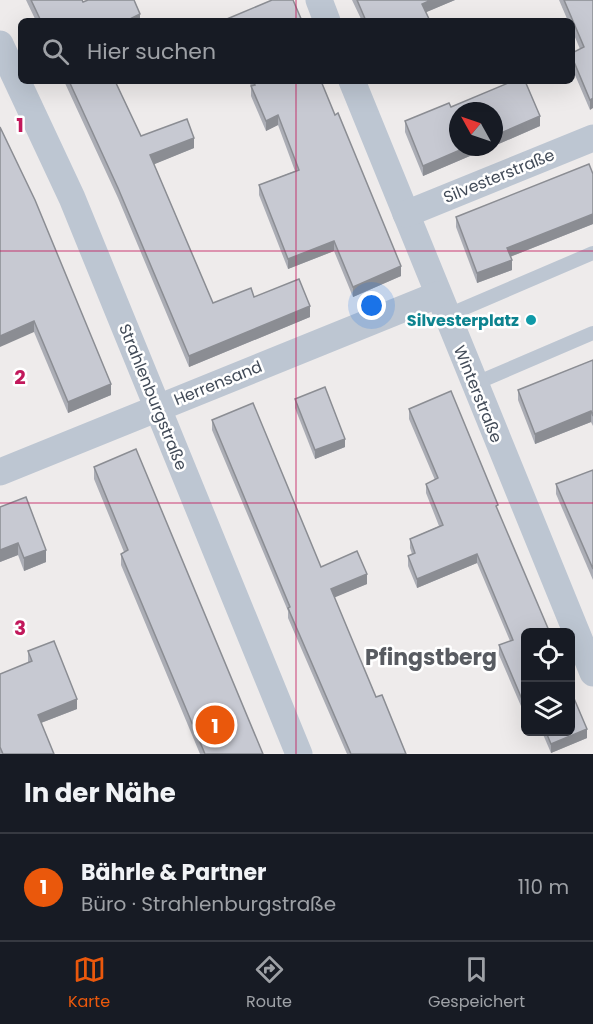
<!DOCTYPE html>
<html lang="de">
<head>
<meta charset="utf-8">
<style>
  :root { --surface:#171b24; --page:#20242c; --text:#f1f3f6; --muted:#9ea1a6; --line:#363941; --accent:#ea580c }
  body { margin:0; font-family:Poppins,sans-serif; background:var(--page); color:var(--text) }
  .controls { position:absolute; right:18px; bottom:18px; display:grid; overflow:hidden; border-radius:9px; box-shadow:0 6px 24px #0002 }
  .controls button { width:54px; height:54px; display:grid; place-items:center; padding:0; border:0; border-bottom:2px solid var(--line); background:var(--surface); color:var(--text); font:30px sans-serif }
  .compass { position:absolute; left:449px; top:102px; width:54px; height:54px; border-radius:50%; background:var(--surface); box-shadow:0 6px 24px #0002; rotate:310deg }
  .you { position:absolute; left:372px; top:306px; width:21px; height:21px; margin:-15px; border:4px solid #fff; border-radius:50%; background:#1a73e8; box-shadow:0 0 0 9px #1a73e833 }
  .badge { display:grid; place-items:center; width:39px; height:39px; border-radius:50%; background:var(--accent); color:#fff; font-size:20px; font-weight:700 }
  .pin { position:absolute; translate:-50% -50%; border:3px solid #fff; box-shadow:0 2px 6px #0006 }
  .list { margin:0; padding:0; list-style:none }
  h2 { display:flex; justify-content:space-between; align-items:center; height:78px; margin:0; padding:0 24px; font-size:26px }
  h2 small { font-size:20px; font-weight:400; color:var(--muted) }
  .list li { display:grid; grid-template-columns:39px 1fr auto; gap:18px; align-items:center; box-sizing:border-box; height:108px; padding:0 24px; border-top:2px solid var(--line) }
  .list b { display:block; font-size:22px; white-space:nowrap }
  .list p { margin:0; font-size:20px; white-space:nowrap; color:var(--muted) }
  .list em { font-size:20px; font-style:normal; color:var(--muted) }
  .icon { flex:none; width:33px; height:33px; fill:none; stroke:currentColor; stroke-width:2; stroke-linecap:round; stroke-linejoin:round }
  .map { position:relative; flex:none; width:593px; height:754px; overflow:hidden }
  .search { position:absolute; background:var(--surface); box-shadow:0 6px 24px #0002; left:18px; right:18px; top:18px; height:66px; display:flex; align-items:center; gap:15px; box-sizing:border-box; padding:0 21px; border-radius:9px; color:var(--muted); font-size:22px }
  .sheet { height:186px; background:var(--surface) }
  nav { display:flex; justify-content:space-around; align-items:center; box-sizing:border-box; height:84px; border-top:2px solid var(--line); background:var(--surface); font-size:16px; color:var(--muted) }
  nav a { display:grid; justify-items:center; gap:3px }
  nav .on { color:var(--accent) }
  .map>svg:first-child { display:block }
</style>
</head>
<body>
<div class="map">
<svg width="593" height="754" viewBox="0 0 593 754">
  <rect width="100%" height="100%" fill="#eeebeb"/>
  <g fill="none" stroke-linecap="round" stroke-linejoin="round">
    <!-- service -->
    <g stroke="#bdc6d2" stroke-width="14">
      <path d="M446,316L593,253"/>
      <path d="M474,384L593,333"/>
    </g>
    <!-- minor -->
    <g stroke="#bdc6d2" stroke-width="27">
      <path d="M319,0L327,21"/>
      <path d="M0,44L72,198L299,754"/>
      <path d="M352,81L593,673"/>
      <path d="M406,214L593,138"/>
      <path d="M0,472L437,295"/>
    </g>
  </g>
  <!-- wall -->
  <g fill="#abadb5">
    <path d="M26,0H82L83,2L140,21H36Z"/>
    <path d="M352,0H455L426,12L430,21H362Z"/>
    <path d="M559,0H593L590,110L572,68V53L580,49L572,30V21H568Z"/>
    <path d="M64,81H115L141,136L194,148L154,164L213,303L254,297L310,317L189,367L118,198Z"/>
    <path d="M249,81H321L401,276L353,297L334,251L288,269L259,195V185L295,171L278,125L266,131L251,96V86Z"/>
    <path d="M513,81H525L540,116V126L494,146V111H458V147H491L423,176L405,132V121L449,103L451,107Z"/>
    <path d="M0,127L111,395L68,413L34,332Z"/>
    <path d="M456,217L593,224L510,257L512,270L477,283L456,227Z"/>
    <path d="M593,360V426L591,422L535,444L518,400V390Z"/>
    <path d="M295,399L345,447L315,459L295,408Z"/>
    <path d="M409,409L498,511L525,633V713H524L499,655V645L510,641L477,563L417,588L408,566V556L412,554L410,548V539L439,526L426,493V484L435,480L409,419Z"/>
    <path d="M212,420L321,567L367,584L334,597L376,697L406,754H347L288,618V611L212,430Z"/>
    <path d="M94,467L263,754H200L121,565V554L124,552L94,479Z"/>
    <path d="M593,470V580L556,494V484Z"/>
    <path d="M0,507L46,562L24,571L18,555L0,562Z"/>
    <path d="M28,651L77,709L41,723L54,754H0V674L28,663Z"/>
    <path d="M542,732H570L587,738L551,753Z"/>
  </g>
  <!-- shaded-wall -->
  <g fill="#8b8d93">
    <path d="M431,0H455L422,14V4Z"/>
    <path d="M140,14V21H126Z"/>
    <path d="M593,98V108L590,110V100Z"/>
    <path d="M278,115V125L266,131V121Z"/>
    <path d="M540,116V126L494,146V136Z"/>
    <path d="M194,138V148L150,166V155Z"/>
    <path d="M467,147H491L423,176V166Z"/>
    <path d="M593,214V224L507,258V248Z"/>
    <path d="M334,241V251L288,269V259Z"/>
    <path d="M512,260V270L477,283V273Z"/>
    <path d="M401,266V276L353,297V287Z"/>
    <path d="M310,306V317L189,367V356Z"/>
    <path d="M34,321V332L0,347V336Z"/>
    <path d="M111,384V395L68,413V402Z"/>
    <path d="M591,411V422L535,444V434Z"/>
    <path d="M345,439V447L315,459V450Z"/>
    <path d="M18,543V555L0,562V550Z"/>
    <path d="M46,550V562L24,571V558Z"/>
    <path d="M477,554V563L417,588V579Z"/>
    <path d="M367,574V584L331,599V589Z"/>
    <path d="M77,699V709L38,724V715Z"/>
    <path d="M525,703V713H524V704Z"/>
    <path d="M587,729V738L551,753V744Z"/>
  </g>
  <!-- building -->
  <g fill="#c7c9d2" stroke="#8b8d93" stroke-width="1.5">
    <path d="M31,0H82L83,2L88,0H134L140,14L126,21H41Z"/>
    <path d="M272,0H293L302,21H228L227,19Z"/>
    <path d="M357,0H431L422,4L430,21H366Z"/>
    <path d="M564,0H593V98L590,100L572,57V53L584,47Z"/>
    <path d="M69,81H115L141,136L187,119L194,138L150,155L213,303L251,288L254,297L299,279L310,306L189,356L118,188Z"/>
    <path d="M253,81H321L335,115L338,113L401,266L353,287L334,241L288,259L259,185L299,170L278,115L266,121L251,86L255,85Z"/>
    <path d="M513,81H525L540,116L494,136V111H458V147H467L423,166L405,121L449,103L451,107Z"/>
    <path d="M0,127L35,200L111,384L68,402L34,321L0,336Z"/>
    <path d="M589,164L593,174V214L507,248L512,260L477,273L456,217Z"/>
    <path d="M593,360V416L591,411L535,434L518,390Z"/>
    <path d="M325,387L345,439L315,450L295,399Z"/>
    <path d="M451,391L498,505L496,506L550,633H525V703L524,704L499,645L513,640L477,554L417,579L408,556L415,553L410,539L443,525L426,484L438,478L409,409Z"/>
    <path d="M253,403L321,567L357,551L367,574L331,589L376,697L382,695L406,754H351L288,608L290,607L212,420Z"/>
    <path d="M136,449L263,754H205L121,554L128,550L94,467Z"/>
    <path d="M593,470V569L556,484Z"/>
    <path d="M26,497L46,550L24,558L18,543L0,550V507Z"/>
    <path d="M54,641L77,699L38,715L54,754H3L0,747V674L32,661L28,651Z"/>
    <path d="M570,689L587,729L551,744L546,732H570Z"/>
  </g>
  <!-- grid -->
  <path fill="none" stroke="#c2185b" stroke-width="1.5" stroke-opacity="0.55" d="M296,0V21M296,81V754M0,251H593M0,503H593"/>
  <!-- markers -->
  <circle fill="#0f9aa8" stroke="#fff" stroke-width="2" cx="531" cy="320" r="6"/>
  <g text-anchor="middle" dominant-baseline="central" stroke-width="5" stroke-linejoin="round" paint-order="stroke">
    <!-- street labels -->
    <g font-size="16" fill="#434c59" stroke="#fff">
      <text transform="translate(499 176) rotate(-22)">Silvesterstraße</text>
      <text transform="translate(218 383) rotate(-22)">Herrensand</text>
      <text transform="translate(478 394) rotate(68)">Winterstraße</text>
      <text transform="translate(153 397) rotate(68)">Strahlenburgstraße</text>
    </g>
    <!-- culture labels -->
    <g font-size="16" font-weight="bold" fill="#0d838f" stroke="#fff" text-anchor="end">
      <text x="519" y="320">Silvesterplatz</text>
    </g>
    <!-- district labels -->
    <g font-size="22" font-weight="bold" fill="#585b61" stroke="#fff">
      <text x="431" y="657">Pfingstberg</text>
    </g>
  </g>
  <g font-size="20" text-anchor="middle" font-weight="bold" fill="#c2185b" stroke="#fff" stroke-width="5" stroke-linejoin="round" paint-order="stroke">
    <text x="20" y="132">1</text>
    <text x="20" y="384">2</text>
    <text x="20" y="635">3</text>
  </g>
</svg>
<div class="controls">
<button><svg class="icon" aria-label="locate" viewBox="0 0 24 24"><circle cx="12" cy="12" r="6"/><path d="M12 2v4M12 18v4M2 12h4M18 12h4"/></svg></button>
<button><svg class="icon" aria-label="layers" viewBox="0 0 24 24"><path d="M12 4l9 5-9 5-9-5zM3 14l9 5 9-5"/></svg></button>
</div>
<svg class="compass" viewBox="-18 -18 36 36"><path d="M0-13l5 13h-10z" fill="#e53935"/><path d="M0 13l5-13h-10z" fill="#9ea1a6"/></svg>
<div class="you"></div>
<div class="pin badge" style="left:215px;top:725px">1</div>
<div class="search"><svg class="icon" aria-label="search" viewBox="0 0 24 24"><circle cx="10" cy="10" r="6"/><path d="M15 15l6 6"/></svg>Hier suchen</div>
</div>
<section class="sheet">
<h2>In der Nähe<small></small></h2>
<ul class="list">
<li><span class="badge">1</span><div><b>Bährle &amp; Partner</b><p>Büro · Strahlenburgstraße</p></div><em>110 m</em></li>
</ul>
</section>
<nav>
<a class="on"><svg class="icon" aria-label="map" viewBox="0 0 24 24"><path d="M3 6l6-2 6 2 6-2v14l-6 2-6-2-6 2zM9 4v14M15 6v14"/></svg>Karte</a>
<a><svg class="icon" aria-label="directions" viewBox="0 0 24 24"><path d="M12 3l9 9-9 9-9-9zM9 14v-3h6M13 9l2 2-2 2"/></svg>Route</a>
<a><svg class="icon" aria-label="saved" viewBox="0 0 24 24"><path d="M7 4h10v16l-5-4-5 4z"/></svg>Gespeichert</a>
</nav>
</body>
</html>
